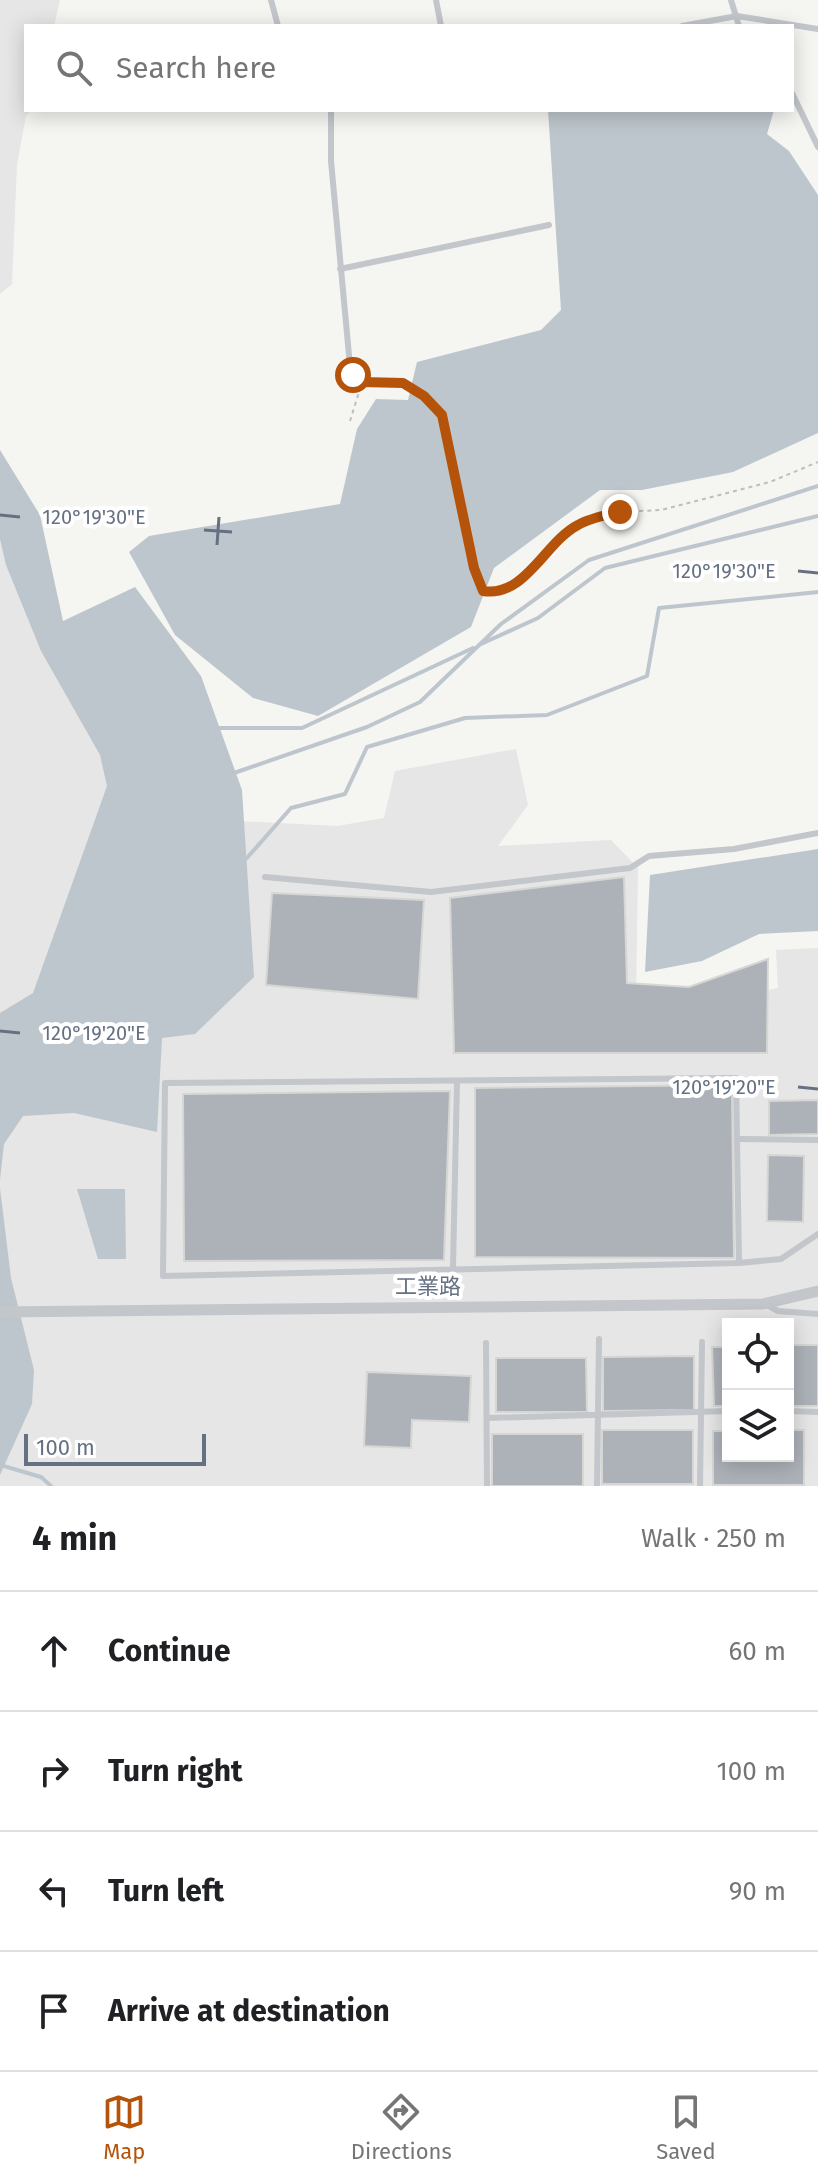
<!DOCTYPE html>
<html lang="en">
<head>
<meta charset="utf-8">
<style>
  :root { --surface:#fff; --page:#f6f6f6; --text:#202124; --muted:#757577; --line:#e0e0e0; --accent:#b45309 }
  body { margin:0; font-family:"Fira Sans","Noto Sans TC",sans-serif; background:var(--page); color:var(--text) }
  .controls { position:absolute; right:24px; bottom:24px; display:grid; overflow:hidden; border-radius:0px; box-shadow:0 4px 20px #0003 }
  .controls button { width:72px; height:72px; display:grid; place-items:center; padding:0; border:0; border-bottom:2px solid var(--line); background:var(--surface); color:var(--text); font:40px sans-serif }
  .scale { position:absolute; left:24px; bottom:20px; width:182px; box-sizing:border-box; padding-left:8px; border:4px solid #657182; border-top:0; font-size:22px; line-height:28px; white-space:nowrap; color:#657182; -webkit-text-stroke:6px #fff; paint-order:stroke }
  .stop { position:absolute; width:24px; height:24px; margin:-18px; border:6px solid #b45309; border-radius:50%; background:#fff }
  .stop.end { background:#b45309; border-color:#fff; box-shadow:0 2px 8px #0008 }
  .list { margin:0; padding:0; list-style:none }
  h2 { display:flex; justify-content:space-between; align-items:center; height:104px; margin:0; padding:0 32px; font-size:34px }
  h2 small { font-size:26px; font-weight:400; color:var(--muted) }
  .list li { display:grid; grid-template-columns:52px 1fr auto; gap:24px; align-items:center; box-sizing:border-box; height:120px; padding:0 32px; border-top:2px solid var(--line) }
  .list b { display:block; font-size:30px; white-space:nowrap }
  .list em { font-size:26px; font-style:normal; color:var(--muted) }
  .icon { flex:none; width:44px; height:44px; fill:none; stroke:currentColor; stroke-width:2; stroke-linecap:round; stroke-linejoin:round }
  .map { position:relative; flex:none; width:818px; height:1486px; overflow:hidden }
  .search { position:absolute; background:var(--surface); box-shadow:0 4px 20px #0003; left:24px; right:24px; top:24px; height:88px; display:flex; align-items:center; gap:20px; box-sizing:border-box; padding:0 28px; border-radius:0px; color:var(--muted); font-size:30px }
  .sheet { height:584px; background:var(--surface) }
  nav { display:flex; justify-content:space-around; align-items:center; box-sizing:border-box; height:112px; border-top:2px solid var(--line); background:var(--surface); font-size:22px; color:var(--muted) }
  nav a { display:grid; justify-items:center; gap:4px }
  nav .on { color:var(--accent) }
  .map>svg:first-child { display:block }
</style>
</head>
<body>
<div class="map">
<svg width="818" height="1486" viewBox="0 0 818 1486">
  <rect width="100%" height="100%" fill="#f5f5f2"/>
  <!-- built -->
  <g fill="#e5e6e5" fill-rule="evenodd">
    <path d="M0,0H60L54,26H26V110H32L26,116L17,164L12,284L0,294Z"/>
    <path d="M0,492L138,816L337,826L384,818L395,771L516,749L528,805L498,846L611,840L638,868L636,995L711,999L778,988L776,950L818,948V1486H0ZM728,1324H788V1456H728Z"/>
  </g>
  <!-- water -->
  <g fill="#bec6cd">
    <path d="M548,110H774L767,134L789,151L818,195V433L733,472L642,490H600L494,568L471,627L318,716L253,698L175,635L129,552L149,536L340,504L357,429L376,399L408,400L417,362L541,330L561,310Z"/>
    <path d="M0,450L40,515L63,621L135,587L201,676L242,790L254,977L195,1034L162,1038L157,1132L74,1113L23,1116L4,1144L0,1180V1013L33,993L107,786L100,755L41,651L6,565L0,539Z"/>
    <path d="M818,849V931L759,934L702,961L645,972L650,875Z"/>
    <path d="M0,1188L11,1278L34,1370L32,1404L0,1475Z"/>
    <path d="M77,1189H125L126,1259H98Z"/>
  </g>
  <g fill="none" stroke-linecap="round" stroke-linejoin="round">
    <!-- stream -->
    <g stroke="#bec6cd" stroke-width="4">
      <path d="M481,644L538,618L605,568L818,516"/>
      <path d="M220,728H302L473,648"/>
      <path d="M234,773L367,727L420,702L501,624L589,560L818,486"/>
      <path d="M246,859L291,808L345,794L367,747L465,718L547,715L647,676L659,608L818,592"/>
      <path d="M0,1465L41,1477L51,1486"/>
    </g>
  </g>
  <!-- building -->
  <g fill="#acb2b8" stroke="#d6d7d4" stroke-width="2">
    <path d="M624,877L627,983L689,987L768,959L767,1053H454L450,898Z"/>
    <path d="M272,893L424,900L418,999L266,985Z"/>
    <path d="M732,1085L734,1258L475,1257V1088Z"/>
    <path d="M450,1091L444,1260L184,1261L183,1094Z"/>
    <path d="M818,1100V1134L769,1135V1101Z"/>
    <path d="M768,1155L804,1156L803,1222L767,1221Z"/>
    <rect x="788" y="1345" width="30" height="61"/>
    <path d="M712,1347H728V1406H714Z"/>
    <path d="M694,1356V1410L603,1411V1357Z"/>
    <path d="M496,1358H586L587,1412H496Z"/>
    <path d="M367,1372L471,1376L469,1422L412,1420L411,1448L364,1446Z"/>
    <rect x="602" y="1430" width="91" height="54"/>
    <path d="M788,1430H804V1485H713V1431H728V1456H788Z"/>
    <rect x="492" y="1434" width="91" height="52"/>
  </g>
  <g fill="none" stroke-linecap="round" stroke-linejoin="round">
    <!-- path -->
    <g stroke="#bdbec1" stroke-width="2" stroke-dasharray="4 4" stroke-linecap="butt">
      <path d="M370,381C403,379 420,392 442,415L474,568L483,591L496,593L515,584L575,526L620,512L661,510L770,482L818,462"/>
      <path d="M350,421L359,392"/>
    </g>
    <!-- lane -->
    <g stroke="#c3c6ca" stroke-width="6">
      <path d="M271,0L278,26"/>
      <path d="M436,0L441,26"/>
      <path d="M731,0L739,26"/>
      <path d="M682,26L737,16L818,29"/>
      <path d="M792,93L818,147"/>
      <path d="M331,110V161L350,366L353,375L362,382"/>
      <path d="M340,269L549,225"/>
      <path d="M265,877L431,892L630,868L649,856L734,849L818,833"/>
      <path d="M739,1139L818,1140"/>
      <path d="M739,1263L736,1078L165,1083L163,1276L739,1263L781,1259L818,1234"/>
      <path d="M453,1267L457,1081"/>
      <path d="M767,1305L778,1311L818,1314"/>
      <path d="M486,1343L487,1486"/>
      <path d="M788,1411L818,1412"/>
      <path d="M487,1418L728,1411"/>
      <path d="M597,1486L599,1339"/>
      <path d="M700,1486L702,1342"/>
    </g>
    <!-- street -->
    <path stroke="#c3c6ca" stroke-width="11" d="M0,1312L763,1304L818,1291"/>
  </g>
  <g fill="none" stroke-linecap="round" stroke-linejoin="round">
    <!-- route -->
    <path stroke="#b45309" stroke-width="10" d="M353,375L362,382L403,383L424,396L442,415L474,568L483,591C525,598 545,542 578,525C590,518 606,515 620,512"/>
  </g>
  <!-- ticks -->
  <path fill="none" stroke="#657182" stroke-width="3" d="M0,515L20,517M204,530L232,532M217,545L219,517M798,571L818,573M0,1031L20,1033M798,1087L818,1089"/>
  <g text-anchor="middle" dominant-baseline="central" stroke-width="8" stroke-linejoin="round" paint-order="stroke">
    <!-- street labels -->
    <g font-size="22" fill="#657182" stroke="#fff">
      <text x="428" y="1286">工業路</text>
    </g>
  </g>
  <g font-size="20" text-anchor="middle" fill="#657182" stroke="#fff" stroke-width="8" stroke-linejoin="round" paint-order="stroke">
    <text x="94" y="524">120°19'30"E</text>
    <text x="724" y="578">120°19'30"E</text>
    <text x="94" y="1040">120°19'20"E</text>
    <text x="724" y="1094">120°19'20"E</text>
  </g>
</svg>
<div class="controls">
<button><svg class="icon" aria-label="locate" viewBox="0 0 24 24"><circle cx="12" cy="12" r="6"/><path d="M12 2v4M12 18v4M2 12h4M18 12h4"/></svg></button>
<button><svg class="icon" aria-label="layers" viewBox="0 0 24 24"><path d="M12 4l9 5-9 5-9-5zM3 14l9 5 9-5"/></svg></button>
</div>
<div class="scale">100 m</div>
<div class="stop" style="left:353px;top:375px"></div>
<div class="stop end" style="left:620px;top:512px"></div>
<div class="search"><svg class="icon" aria-label="search" viewBox="0 0 24 24"><circle cx="10" cy="10" r="6"/><path d="M15 15l6 6"/></svg>Search here</div>
</div>
<section class="sheet">
<h2>4 min<small>Walk · 250 m</small></h2>
<ul class="list">
<li><svg class="icon" aria-label="ahead" viewBox="0 0 24 24"><path d="M12 20V5M6 11l6-6 6 6"/></svg><div><b>Continue</b></div><em>60 m</em></li>
<li><svg class="icon" aria-label="right" viewBox="0 0 24 24"><path d="M7 20v-9h11M14 6l5 5-5 5"/></svg><div><b>Turn right</b></div><em>100 m</em></li>
<li><svg class="icon" aria-label="left" viewBox="0 0 24 24"><path d="M17 20v-9H6M10 6l-5 5 5 5"/></svg><div><b>Turn left</b></div><em>90 m</em></li>
<li><svg class="icon" aria-label="arrive" viewBox="0 0 24 24"><path d="M6 21V4h12l-3 4 3 4H6"/></svg><div><b>Arrive at destination</b></div></li>
</ul>
</section>
<nav>
<a class="on"><svg class="icon" aria-label="map" viewBox="0 0 24 24"><path d="M3 6l6-2 6 2 6-2v14l-6 2-6-2-6 2zM9 4v14M15 6v14"/></svg>Map</a>
<a><svg class="icon" aria-label="directions" viewBox="0 0 24 24"><path d="M12 3l9 9-9 9-9-9zM9 14v-3h6M13 9l2 2-2 2"/></svg>Directions</a>
<a><svg class="icon" aria-label="saved" viewBox="0 0 24 24"><path d="M7 4h10v16l-5-4-5 4z"/></svg>Saved</a>
</nav>
</body>
</html>
